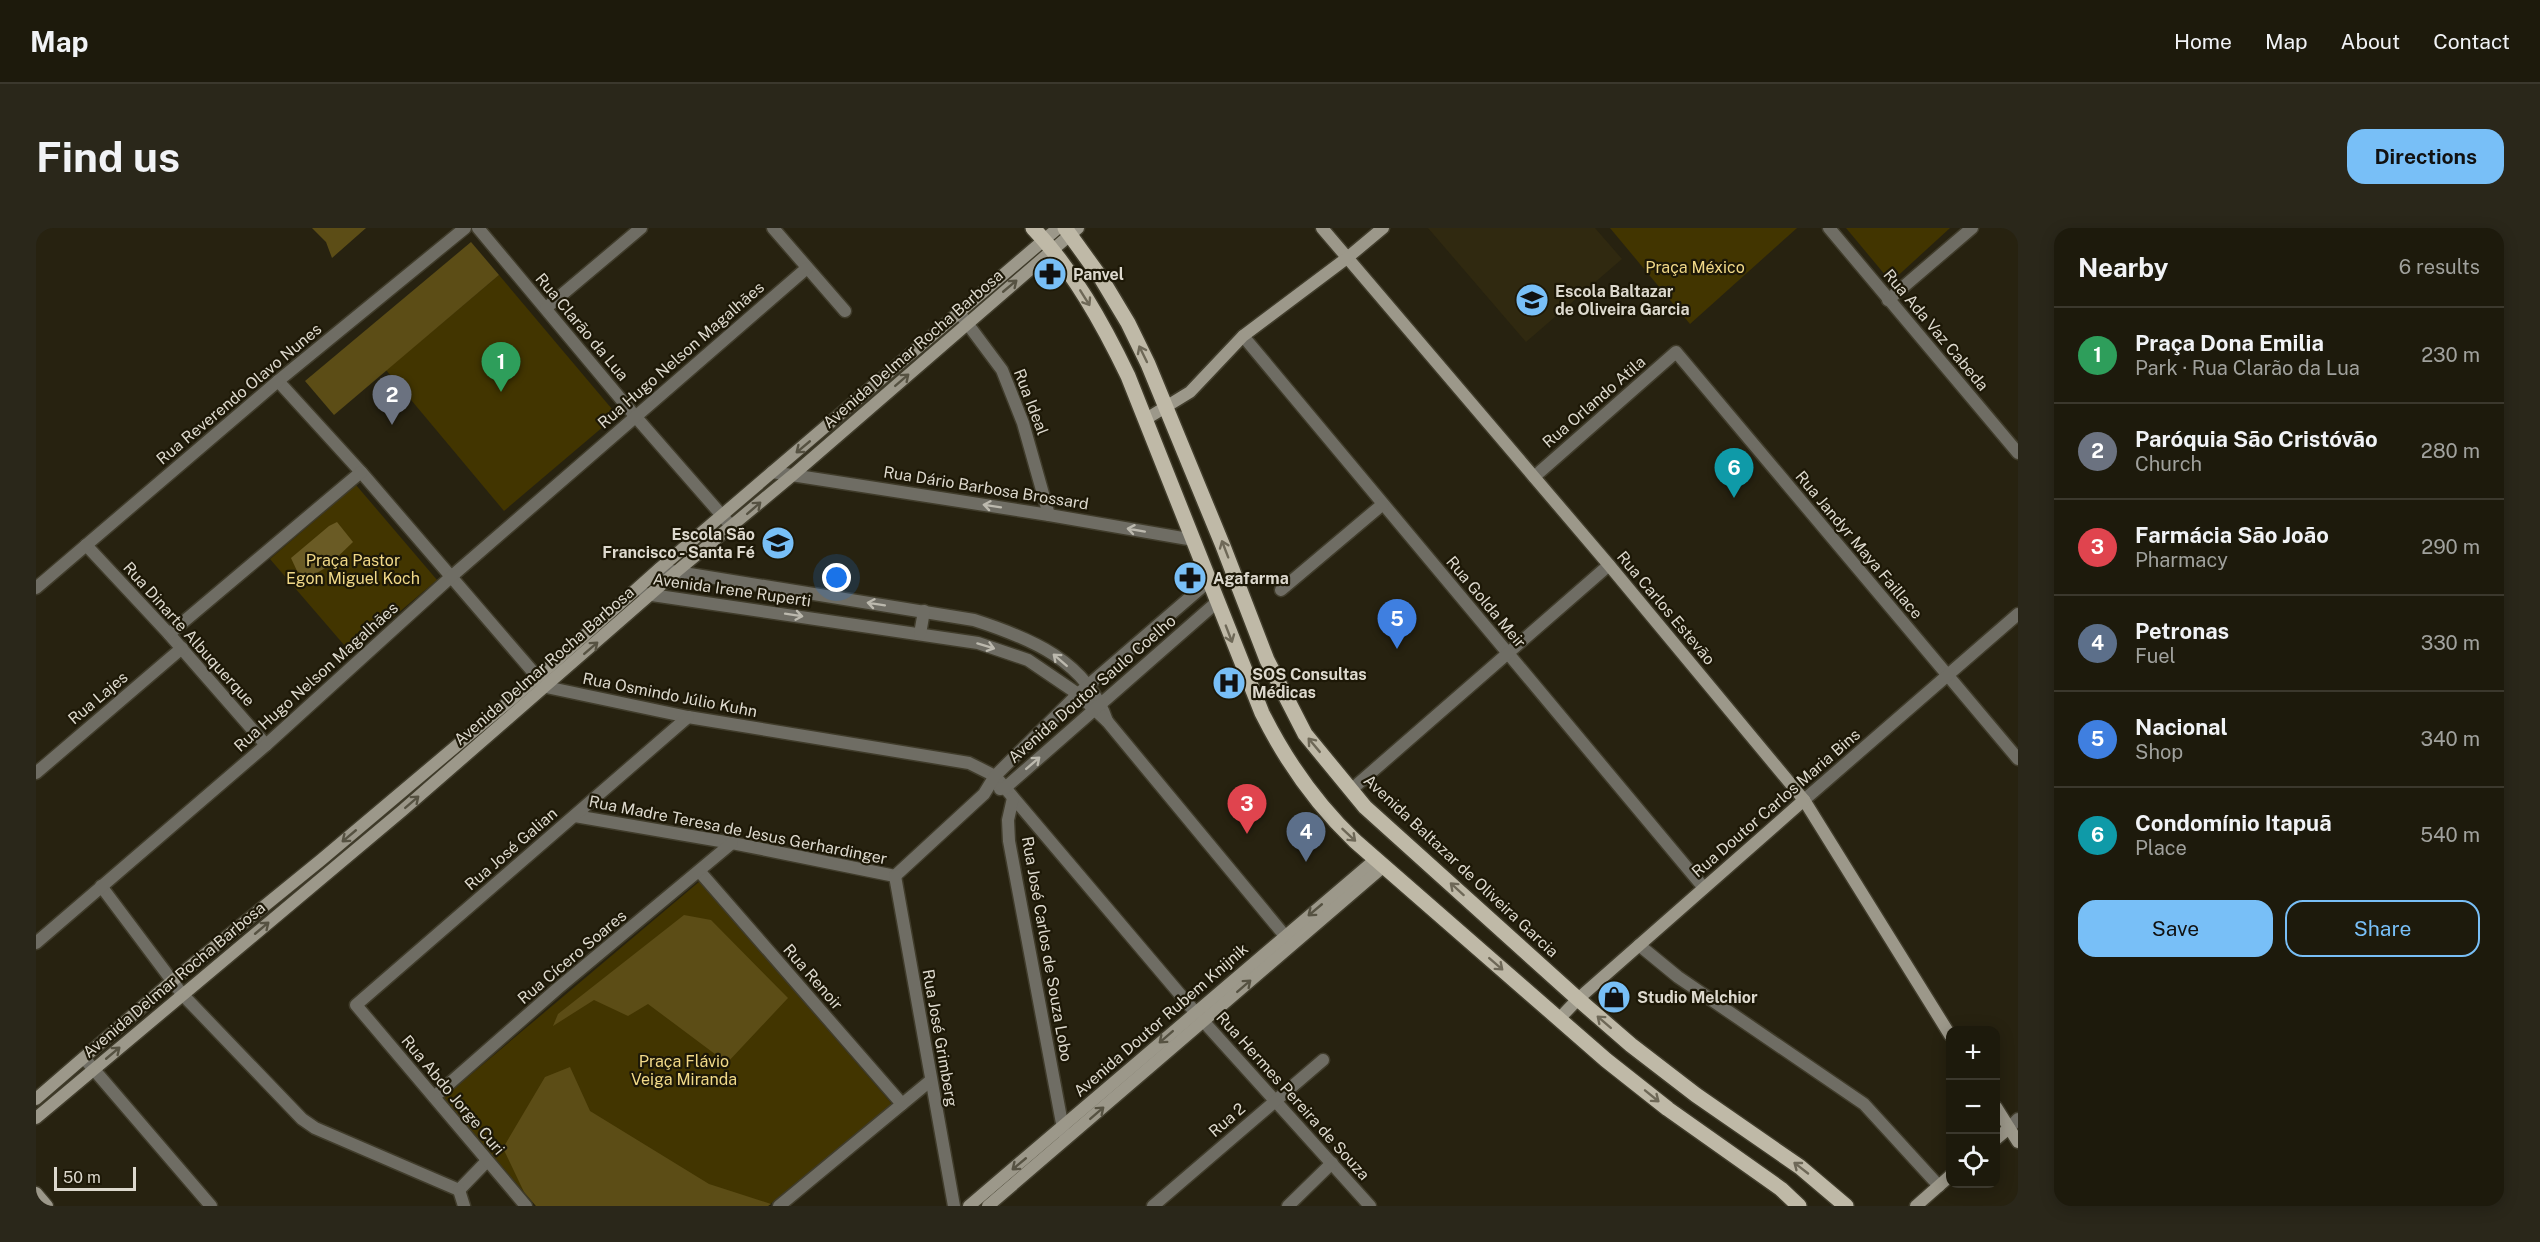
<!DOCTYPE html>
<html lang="en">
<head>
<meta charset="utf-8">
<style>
  :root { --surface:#1d1a0c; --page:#2a271a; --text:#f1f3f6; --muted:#a0a19d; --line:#3b382d; --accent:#78bff7 }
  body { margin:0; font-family:"Public Sans",sans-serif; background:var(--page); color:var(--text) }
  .controls { position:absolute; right:18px; bottom:18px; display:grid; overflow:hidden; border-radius:12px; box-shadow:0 3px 15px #0003 }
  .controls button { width:54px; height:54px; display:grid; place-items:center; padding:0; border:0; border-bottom:2px solid var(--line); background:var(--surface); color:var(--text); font:30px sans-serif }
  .scale { position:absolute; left:18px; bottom:15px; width:82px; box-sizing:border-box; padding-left:6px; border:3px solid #ddd9ce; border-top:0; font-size:16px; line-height:21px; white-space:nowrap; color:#ddd9ce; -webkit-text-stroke:4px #1d1807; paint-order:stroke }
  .you { position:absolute; left:801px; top:350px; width:21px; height:21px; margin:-15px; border:4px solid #fff; border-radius:50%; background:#1a73e8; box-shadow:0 0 0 9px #1a73e833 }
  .badge { display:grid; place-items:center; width:39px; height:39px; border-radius:50%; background:var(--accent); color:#fff; font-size:20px; font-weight:700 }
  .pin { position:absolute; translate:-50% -50px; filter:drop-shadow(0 2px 3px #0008) }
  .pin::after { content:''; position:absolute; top:32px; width:21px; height:18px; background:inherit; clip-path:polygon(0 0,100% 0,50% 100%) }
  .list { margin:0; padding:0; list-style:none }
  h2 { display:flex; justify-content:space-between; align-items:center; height:78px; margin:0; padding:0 24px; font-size:26px }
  h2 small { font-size:20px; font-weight:400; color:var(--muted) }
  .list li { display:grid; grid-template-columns:39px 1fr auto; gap:18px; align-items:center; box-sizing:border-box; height:96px; padding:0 24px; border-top:2px solid var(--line) }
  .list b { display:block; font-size:22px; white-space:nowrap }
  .list p { margin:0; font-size:20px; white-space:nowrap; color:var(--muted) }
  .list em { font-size:20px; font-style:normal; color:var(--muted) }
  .actions { display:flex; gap:12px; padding:18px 24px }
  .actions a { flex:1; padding:14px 0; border:2px solid var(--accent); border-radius:18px; text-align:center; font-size:21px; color:var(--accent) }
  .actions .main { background:var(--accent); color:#111 }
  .icon { flex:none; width:33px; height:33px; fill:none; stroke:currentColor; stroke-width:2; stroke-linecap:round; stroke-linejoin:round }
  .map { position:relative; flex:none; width:1982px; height:978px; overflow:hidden; border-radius:18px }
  header { display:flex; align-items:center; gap:36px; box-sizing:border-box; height:84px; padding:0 30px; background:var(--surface); border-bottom:2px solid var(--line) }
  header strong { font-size:28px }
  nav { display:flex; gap:33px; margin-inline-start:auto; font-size:21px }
  .intro { display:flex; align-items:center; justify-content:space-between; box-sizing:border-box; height:144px; padding:0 36px }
  h1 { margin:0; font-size:42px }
  .button { padding:15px 27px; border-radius:18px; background:var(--accent); color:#111; font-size:21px; font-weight:700 }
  main { display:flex; gap:36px; padding:0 36px }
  aside { flex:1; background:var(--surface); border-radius:18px; box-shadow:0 3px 15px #0003 }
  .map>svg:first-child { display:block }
</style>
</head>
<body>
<header>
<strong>Map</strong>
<nav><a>Home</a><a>Map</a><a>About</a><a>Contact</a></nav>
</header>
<div class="intro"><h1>Find us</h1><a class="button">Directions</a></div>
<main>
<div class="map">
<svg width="1982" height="978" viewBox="0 0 1982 978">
  <rect width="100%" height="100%" fill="#272210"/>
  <!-- built -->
  <path fill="#302910" d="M1392,0H1559L1586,31L1490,114Z"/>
  <!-- green -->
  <g fill="#423500">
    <path d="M1574,0H1761L1654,96Z"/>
    <path d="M1810,0H1914L1855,54Z"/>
    <path d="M463,47L581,187L468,283L350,142Z"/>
    <path d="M320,257L401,352L315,425L234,331Z"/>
    <path d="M664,653L856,876L732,978H500L407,870Z"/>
  </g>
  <!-- forest -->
  <g fill="#5c4d16">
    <path d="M276,0H330L296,30L290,14Z"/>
    <path d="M435,14L463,47L298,187L269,153Z"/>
    <path d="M648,687L675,692L752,770L691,835L612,776L592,788L558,772L517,798L522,786Z"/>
    <path d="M534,839L554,883L673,956L735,976L732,978H500L488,964L467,920L509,849Z"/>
  </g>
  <!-- water -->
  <path fill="#6a5b25" d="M301,294L317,314L291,339L272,350L261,343L255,330L293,298Z"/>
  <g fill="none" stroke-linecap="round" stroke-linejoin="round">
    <defs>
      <g id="street">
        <path d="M442,0L599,188L696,299"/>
        <path d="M737,0L809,83"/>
        <path d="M1793,0L1982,225"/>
        <path d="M1852,72L1936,0"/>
        <path d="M510,80L605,0"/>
        <path d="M925,87L966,142L987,195L1013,287"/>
        <path d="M1207,108L1668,660"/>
        <path d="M242,153L325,244L510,459L652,489L933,535L959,548L1159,784L1334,978"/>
        <path d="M736,244L1013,287L1158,312"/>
        <path d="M1498,249L1640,124L1982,531"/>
        <path d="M50,317L133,406L230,517"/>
        <path d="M623,341L938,392C994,410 1051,433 1071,493"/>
        <path d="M0,360L242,153L429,0"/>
        <path d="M1245,362L1347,276"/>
        <path d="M609,366L942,415L992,432L1042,466L1071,493L1254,714"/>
        <path d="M133,406L325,244"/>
        <path d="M884,406L888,383"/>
        <path d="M0,545L146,420"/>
        <path d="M964,561L969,560L1181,374"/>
        <path d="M1315,562L1573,337"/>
        <path d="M977,570L972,592L973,613L1028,906"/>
        <path d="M1768,572L1982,386"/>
        <path d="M539,588L696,615L859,648"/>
        <path d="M664,644L866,876"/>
        <path d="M859,648L948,566L959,548L1042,466L1173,353"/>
        <path d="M859,648L918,978"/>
        <path d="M65,658L146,766L266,891L279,900L423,962"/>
        <path d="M0,715L230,517L416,348L771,40"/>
        <path d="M1603,717L1642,749L1828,876L1903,958"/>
        <path d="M48,830L175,978"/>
        <path d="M398,869L521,761L696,615"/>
        <path d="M1973,900L1982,891"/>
        <path d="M423,962L451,933"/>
        <path d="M423,962L428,978"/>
        <path d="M490,978L320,777L652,489"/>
        <path d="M743,978L894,853"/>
        <path d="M1117,978L1287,832"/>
        <path d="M1252,978L1296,935"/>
      </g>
      <g id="secondary">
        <path d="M1286,0L1573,337L1768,572L1914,807"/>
        <path d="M1110,191L1154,164L1207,108L1311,30L1347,0"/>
        <path d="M1523,791L1542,771L1768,572"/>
        <path d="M0,871L135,754L285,632L502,449L623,341L1022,0"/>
        <path d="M1960,879L1982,914"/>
        <path d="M0,890L367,582L640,344L758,246L1042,0"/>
        <path d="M1960,911L1973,900"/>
        <path d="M0,965L11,978"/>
        <path d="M933,978L1340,631"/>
        <path d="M952,978L1348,638"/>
        <path d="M1880,978L1914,948"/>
      </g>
      <g id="primary">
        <path d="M997,0C1037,42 1067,96 1092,148L1226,485C1250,533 1279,575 1319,613L1570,832L1632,881L1745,961L1763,978"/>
        <path d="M1029,0L1065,50L1092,95L1112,136L1187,318L1231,432L1269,506L1329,579L1542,771L1595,817L1660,867L1764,939L1810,978"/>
      </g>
    </defs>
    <!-- street casing -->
    <use href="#street" stroke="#403c2b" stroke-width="15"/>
    <!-- secondary casing -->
    <use href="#secondary" stroke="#403c2b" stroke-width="15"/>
    <!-- primary casing -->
    <use href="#primary" stroke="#403c2b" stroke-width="18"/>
    <!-- street -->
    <use href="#street" stroke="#6f6d64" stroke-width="12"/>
    <!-- secondary -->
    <use href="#secondary" stroke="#9c988a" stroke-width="12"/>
    <!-- primary -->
    <use href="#primary" stroke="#bfb9a7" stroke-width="15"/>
  </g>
  <!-- one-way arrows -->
  <defs><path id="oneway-shaft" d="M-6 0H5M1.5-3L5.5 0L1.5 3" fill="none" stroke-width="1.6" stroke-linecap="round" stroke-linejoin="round" transform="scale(1.5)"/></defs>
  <g stroke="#565242">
    <use href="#oneway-shaft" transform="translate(974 58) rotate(-40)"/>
    <use href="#oneway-shaft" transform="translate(866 152) rotate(-41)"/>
    <use href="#oneway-shaft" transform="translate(767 219) rotate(140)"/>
    <use href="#oneway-shaft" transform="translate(718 280) rotate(-41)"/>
    <use href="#oneway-shaft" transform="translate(555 420) rotate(-41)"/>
    <use href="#oneway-shaft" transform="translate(376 574) rotate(-41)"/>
    <use href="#oneway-shaft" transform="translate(313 608) rotate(140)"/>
    <use href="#oneway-shaft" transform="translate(1279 682) rotate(140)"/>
    <use href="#oneway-shaft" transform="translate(226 700) rotate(-40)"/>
    <use href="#oneway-shaft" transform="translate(1208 758) rotate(-41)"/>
    <use href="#oneway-shaft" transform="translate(1130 809) rotate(139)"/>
    <use href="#oneway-shaft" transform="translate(77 825) rotate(-40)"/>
    <use href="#oneway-shaft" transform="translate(1061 885) rotate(-41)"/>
    <use href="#oneway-shaft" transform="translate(983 936) rotate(140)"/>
  </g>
  <g stroke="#6e6857">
    <use href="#oneway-shaft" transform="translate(1049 70) rotate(58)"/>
    <use href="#oneway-shaft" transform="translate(1107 126) rotate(-116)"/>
    <use href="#oneway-shaft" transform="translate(1189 321) rotate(-111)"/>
    <use href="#oneway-shaft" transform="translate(1193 406) rotate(69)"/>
    <use href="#oneway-shaft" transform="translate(1278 517) rotate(-130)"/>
    <use href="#oneway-shaft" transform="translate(1313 607) rotate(43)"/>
    <use href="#oneway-shaft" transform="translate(1421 661) rotate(-138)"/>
    <use href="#oneway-shaft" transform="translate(1460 736) rotate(41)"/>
    <use href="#oneway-shaft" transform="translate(1568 794) rotate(-139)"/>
    <use href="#oneway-shaft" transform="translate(1616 868) rotate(39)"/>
    <use href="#oneway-shaft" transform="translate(1765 940) rotate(-142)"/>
  </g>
  <g stroke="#bcb9ae">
    <use href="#oneway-shaft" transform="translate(956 278) rotate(-171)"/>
    <use href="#oneway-shaft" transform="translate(1100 302) rotate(-170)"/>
    <use href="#oneway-shaft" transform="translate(840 376) rotate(-171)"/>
    <use href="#oneway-shaft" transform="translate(758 387) rotate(9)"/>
    <use href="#oneway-shaft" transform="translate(950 418) rotate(17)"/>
    <use href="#oneway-shaft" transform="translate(1024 432) rotate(-139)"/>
    <use href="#oneway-shaft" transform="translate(997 535) rotate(-41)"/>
  </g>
  <!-- icons -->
  <defs>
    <symbol id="pharmacy-disc" viewBox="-11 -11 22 22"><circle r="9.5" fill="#78bff7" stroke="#1d1807"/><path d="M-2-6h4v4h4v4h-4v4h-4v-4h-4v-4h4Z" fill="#111"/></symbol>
    <symbol id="school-disc" viewBox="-11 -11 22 22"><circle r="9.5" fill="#78bff7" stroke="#1d1807"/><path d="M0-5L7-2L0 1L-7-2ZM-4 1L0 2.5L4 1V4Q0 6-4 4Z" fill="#111"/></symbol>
    <symbol id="hospital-disc" viewBox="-11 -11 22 22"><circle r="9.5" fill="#78bff7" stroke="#1d1807"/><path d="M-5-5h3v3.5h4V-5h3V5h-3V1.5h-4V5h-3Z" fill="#111"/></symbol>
    <symbol id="shop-disc" viewBox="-11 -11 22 22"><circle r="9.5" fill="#78bff7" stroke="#1d1807"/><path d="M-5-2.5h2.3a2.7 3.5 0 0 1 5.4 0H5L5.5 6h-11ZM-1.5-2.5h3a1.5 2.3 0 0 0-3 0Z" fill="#111"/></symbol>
  </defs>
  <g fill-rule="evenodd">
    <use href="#pharmacy-disc" x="995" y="27" width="38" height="38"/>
    <use href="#school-disc" x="1477" y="53" width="38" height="38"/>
    <use href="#school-disc" x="723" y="296" width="38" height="38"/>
    <use href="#pharmacy-disc" x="1135" y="331" width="38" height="38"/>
    <use href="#hospital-disc" x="1174" y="436" width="38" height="38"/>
    <use href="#shop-disc" x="1559" y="750" width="38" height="38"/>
  </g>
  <g text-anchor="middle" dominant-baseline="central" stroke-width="4.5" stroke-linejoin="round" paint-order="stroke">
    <!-- park labels -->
    <g font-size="16" fill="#f1d988" stroke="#1d1807">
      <text x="1659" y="39">Praça México</text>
      <text x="317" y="332">Praça Pastor<tspan x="317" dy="18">Egon Miguel Koch</tspan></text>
      <text x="648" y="833">Praça Flávio<tspan x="648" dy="18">Veiga Miranda</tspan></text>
    </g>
    <!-- poi labels -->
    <g font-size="16" font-weight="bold" fill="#ddd9ce" stroke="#1d1807" text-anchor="start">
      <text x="1037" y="46">Panvel</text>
      <text x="1519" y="63">Escola Baltazar<tspan x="1519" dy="18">de Oliveira Garcia</tspan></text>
      <text x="719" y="306" text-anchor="end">Escola São<tspan x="719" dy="18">Francisco - Santa Fé</tspan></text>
      <text x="1177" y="350">Agafarma</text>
      <text x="1216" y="446">SOS Consultas<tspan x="1216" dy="18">Médicas</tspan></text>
      <text x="1601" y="769">Studio Melchior</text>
    </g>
    <!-- street labels -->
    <g font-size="16" fill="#ddd9ce" stroke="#1d1807">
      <text transform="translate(546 99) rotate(50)">Rua Clarão da Lua</text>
      <text transform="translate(1900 102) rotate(50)">Rua Ada Vaz Cabeda</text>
      <text transform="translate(877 121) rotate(-41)">Avenida Delmar Rocha Barbosa</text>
      <text transform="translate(645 127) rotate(-41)">Rua Hugo Nelson Magalhães</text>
      <text transform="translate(203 166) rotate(-40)">Rua Reverendo Olavo Nunes</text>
      <text transform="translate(995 174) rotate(69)">Rua Ideal</text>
      <text transform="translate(1558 174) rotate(-41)">Rua Orlando Atila</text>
      <text transform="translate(950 260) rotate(9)">Rua Dário Barbosa Brossard</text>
      <text transform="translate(1823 317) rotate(50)">Rua Jandyr Maya Faillace</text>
      <text transform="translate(696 362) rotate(8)">Avenida Irene Ruperti</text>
      <text transform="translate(1450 374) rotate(50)">Rua Golda Meir</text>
      <text transform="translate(1630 380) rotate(50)">Rua Carlos Estevão</text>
      <text transform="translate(153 406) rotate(48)">Rua Dinarte Albuquerque</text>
      <text transform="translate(508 438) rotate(-41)">Avenida Delmar Rocha Barbosa</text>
      <text transform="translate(280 449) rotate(-42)">Rua Hugo Nelson Magalhães</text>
      <text transform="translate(1056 461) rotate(-41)">Avenida Doutor Saulo Coelho</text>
      <text transform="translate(634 467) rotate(11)">Rua Osmindo Júlio Kuhn</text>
      <text transform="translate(62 470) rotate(-40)">Rua Lajes</text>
      <text transform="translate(1740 575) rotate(-41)">Rua Doutor Carlos Maria Bins</text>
      <text transform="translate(702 602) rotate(11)">Rua Madre Teresa de Jesus Gerhardinger</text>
      <text transform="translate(475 621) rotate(-41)">Rua José Galian</text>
      <text transform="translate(1425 638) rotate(43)">Avenida Baltazar de Oliveira Garcia</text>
      <text transform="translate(1011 721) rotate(80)">Rua José Carlos de Souza Lobo</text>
      <text transform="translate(536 729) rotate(-40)">Rua Cícero Soares</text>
      <text transform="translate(777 749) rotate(49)">Rua Renoir</text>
      <text transform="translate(138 752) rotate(-40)">Avenida Delmar Rocha Barbosa</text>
      <text transform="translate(1125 792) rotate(-41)">Avenida Doutor Rubem Knijnik</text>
      <text transform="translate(904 810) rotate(80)">Rua José Grimberg</text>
      <text transform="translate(417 867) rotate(50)">Rua Abdo Jorge Curi</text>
      <text transform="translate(1257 868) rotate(48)">Rua Hermes Pereira de Souza</text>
      <text transform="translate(1191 892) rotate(-41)">Rua 2</text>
    </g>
  </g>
</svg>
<div class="controls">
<button>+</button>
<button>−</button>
<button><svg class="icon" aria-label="locate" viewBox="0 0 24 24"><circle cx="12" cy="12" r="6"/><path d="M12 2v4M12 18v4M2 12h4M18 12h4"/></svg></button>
</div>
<div class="scale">50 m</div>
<div class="you"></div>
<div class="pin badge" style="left:465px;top:164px;background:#2e9e5b">1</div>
<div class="pin badge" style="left:356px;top:197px;background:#6b7280">2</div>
<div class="pin badge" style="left:1211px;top:606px;background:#e0444e">3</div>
<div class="pin badge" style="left:1270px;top:634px;background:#5c6f8a">4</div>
<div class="pin badge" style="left:1361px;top:421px;background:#3f7fe0">5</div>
<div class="pin badge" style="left:1698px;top:270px;background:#0f9aa8">6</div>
</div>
<aside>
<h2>Nearby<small>6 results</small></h2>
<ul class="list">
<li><span class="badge" style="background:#2e9e5b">1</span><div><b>Praça Dona Emilia</b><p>Park · Rua Clarão da Lua</p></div><em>230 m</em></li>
<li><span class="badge" style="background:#6b7280">2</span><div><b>Paróquia São Cristóvão</b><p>Church</p></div><em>280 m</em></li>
<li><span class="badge" style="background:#e0444e">3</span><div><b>Farmácia São João</b><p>Pharmacy</p></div><em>290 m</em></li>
<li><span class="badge" style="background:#5c6f8a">4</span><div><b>Petronas</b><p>Fuel</p></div><em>330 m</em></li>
<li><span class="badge" style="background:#3f7fe0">5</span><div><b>Nacional</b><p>Shop</p></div><em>340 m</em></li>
<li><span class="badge" style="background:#0f9aa8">6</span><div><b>Condomínio Itapuã</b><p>Place</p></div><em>540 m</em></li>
</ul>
<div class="actions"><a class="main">Save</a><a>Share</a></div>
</aside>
</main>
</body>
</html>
